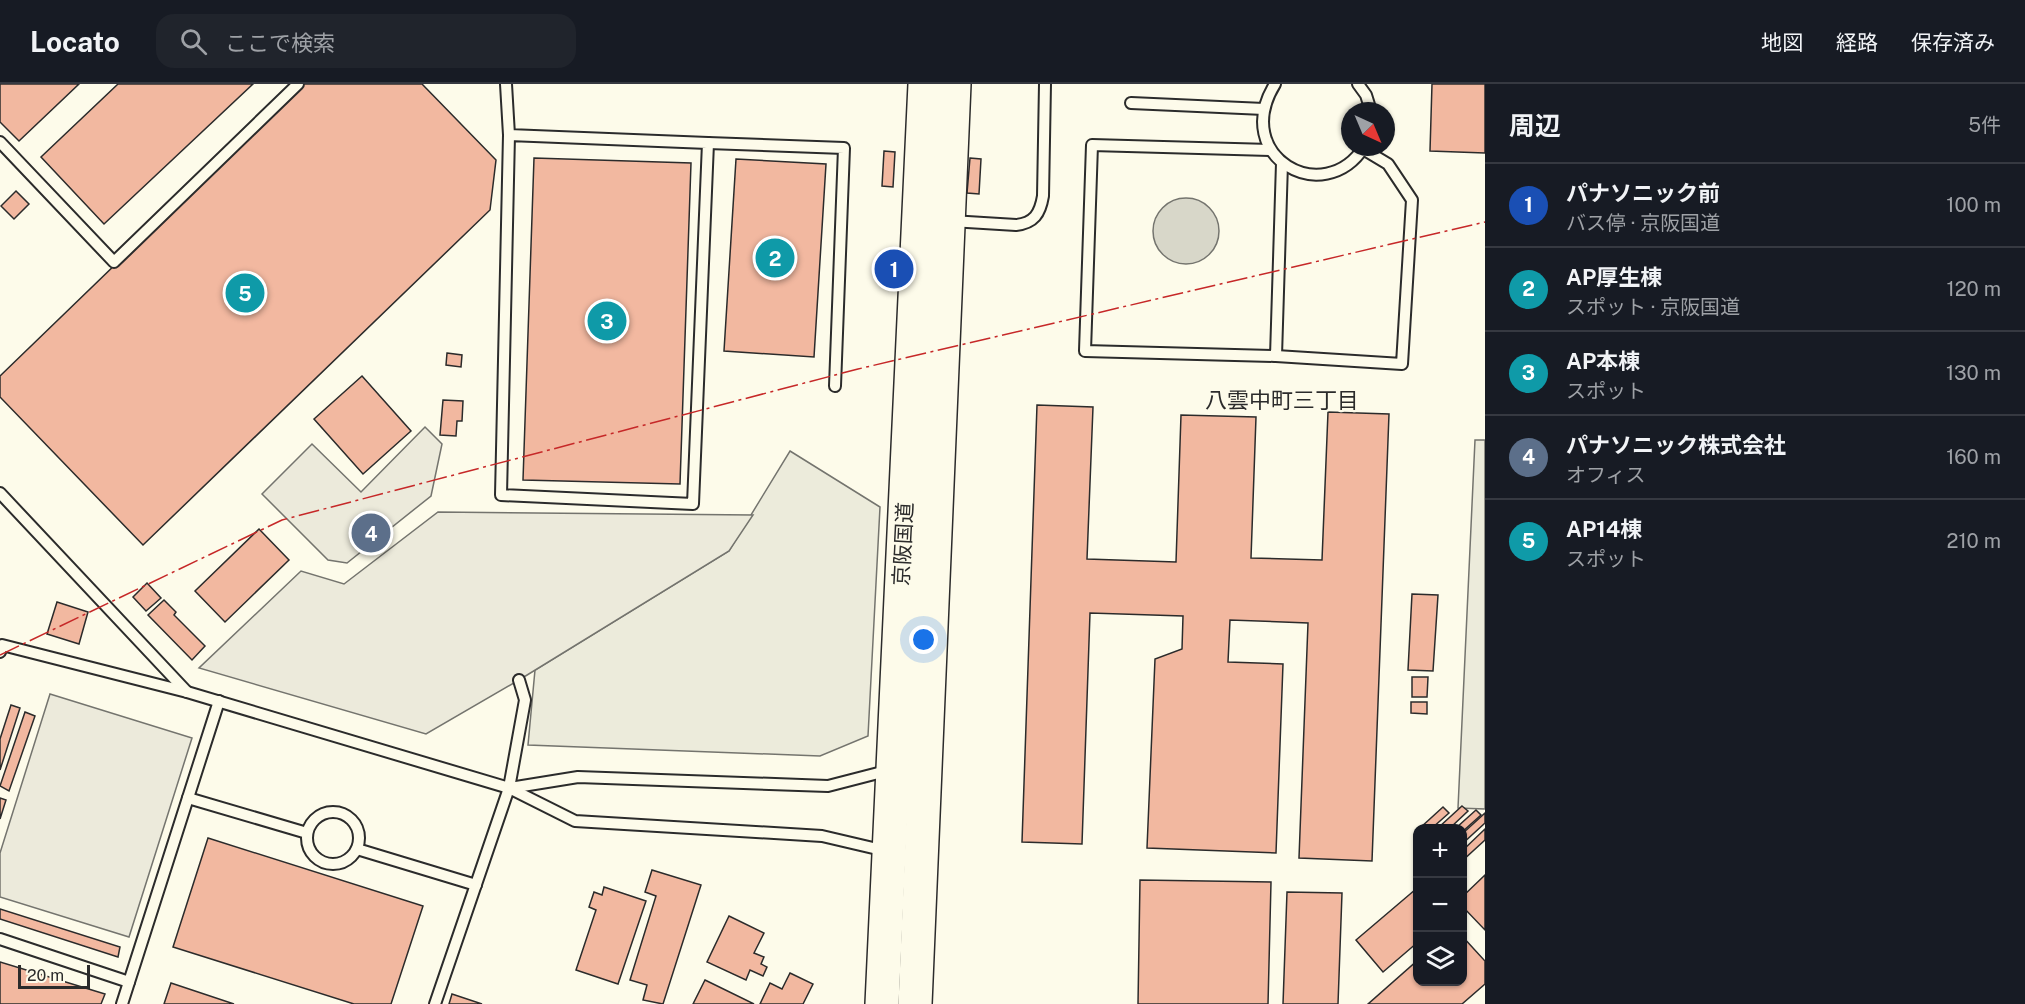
<!DOCTYPE html>
<html lang="ja">
<head>
<meta charset="utf-8">
<style>
  :root { --surface:#171b24; --page:#20242c; --text:#f1f3f6; --muted:#9ea1a6; --line:#363941; --accent:#c62828 }
  body { margin:0; font-family:"Public Sans","Noto Sans JP",sans-serif; background:var(--page); color:var(--text) }
  .controls { position:absolute; right:18px; bottom:18px; display:grid; overflow:hidden; border-radius:12px; box-shadow:0 2px 4px #0004 }
  .controls button { width:54px; height:54px; display:grid; place-items:center; padding:0; border:0; border-bottom:2px solid var(--line); background:var(--surface); color:var(--text); font:30px sans-serif }
  .compass { position:absolute; left:1341px; top:18px; width:54px; height:54px; border-radius:50%; background:var(--surface); box-shadow:0 2px 4px #0004; rotate:136deg }
  .scale { position:absolute; left:18px; bottom:15px; width:72px; box-sizing:border-box; padding-left:6px; border:3px solid #2b2b2b; border-top:0; font-size:16px; line-height:21px; white-space:nowrap; color:#2b2b2b; -webkit-text-stroke:4px #fdfbea; paint-order:stroke }
  .you { position:absolute; left:924px; top:556px; width:21px; height:21px; margin:-15px; border:4px solid #fff; border-radius:50%; background:#1a73e8; box-shadow:0 0 0 9px #1a73e833 }
  .badge { display:grid; place-items:center; width:39px; height:39px; border-radius:50%; background:var(--accent); color:#fff; font-size:20px; font-weight:700 }
  .pin { position:absolute; translate:-50% -50%; border:3px solid #fff; box-shadow:0 2px 6px #0006 }
  .list { margin:0; padding:0; list-style:none }
  h2 { display:flex; justify-content:space-between; align-items:center; height:78px; margin:0; padding:0 24px; font-size:26px }
  h2 small { font-size:20px; font-weight:400; color:var(--muted) }
  .list li { display:grid; grid-template-columns:39px 1fr auto; gap:18px; align-items:center; box-sizing:border-box; height:84px; padding:0 24px; border-top:2px solid var(--line) }
  .list b { display:block; font-size:22px; white-space:nowrap }
  .list p { margin:0; font-size:20px; white-space:nowrap; color:var(--muted) }
  .list em { font-size:20px; font-style:normal; color:var(--muted) }
  .icon { flex:none; width:33px; height:33px; fill:none; stroke:currentColor; stroke-width:2; stroke-linecap:round; stroke-linejoin:round }
  .map { position:relative; flex:none; width:1485px; height:920px; overflow:hidden }
  header { display:flex; align-items:center; gap:36px; box-sizing:border-box; height:84px; padding:0 30px; background:var(--surface); border-bottom:2px solid var(--line) }
  header strong { font-size:28px }
  nav { display:flex; gap:33px; margin-inline-start:auto; font-size:21px }
  .search { width:420px; height:54px; background:var(--page); display:flex; align-items:center; gap:15px; box-sizing:border-box; padding:0 21px; border-radius:18px; color:var(--muted); font-size:22px }
  main { display:flex }
  aside { flex:1; background:var(--surface) }
  .map>svg:first-child { display:block }
</style>
</head>
<body>
<header>
<strong>Locato</strong>
<div class="search"><svg class="icon" aria-label="search" viewBox="0 0 24 24"><circle cx="10" cy="10" r="6"/><path d="M15 15l6 6"/></svg>ここで検索</div>
<nav><a>地図</a><a>経路</a><a>保存済み</a></nav>
</header>
<main>
<div class="map">
<svg width="1485" height="920" viewBox="0 0 1485 920">
  <rect width="100%" height="100%" fill="#fdfbea"/>
  <!-- green -->
  <g fill="#ecebdb" stroke="#74746e" stroke-width="1.5">
    <path d="M1475,356H1485V725L1458,724Z"/>
    <path d="M790,367L880,423L868,652L820,672L528,661L535,586L729,467Z"/>
  </g>
  <!-- parking -->
  <g fill="#eceadb" stroke="#74746e" stroke-width="1.5">
    <path d="M425,343L442,360L431,412L347,479L328,476L262,410L312,360L361,408Z"/>
    <path d="M438,428L753,431L729,467L519,596L426,650L199,584L301,487L344,500Z"/>
    <path d="M50,610L192,654L129,853L0,813V769Z"/>
  </g>
  <!-- water -->
  <circle fill="#d8d7c9" stroke="#74746e" stroke-width="1.5" cx="1186" cy="147" r="33"/>
  <!-- building -->
  <g fill="#f2b8a0" stroke="#2b2b2b" stroke-width="1.5">
    <path d="M0,0H79L19,57L0,38Z"/>
    <path d="M118,0H253L104,140L41,73Z"/>
    <path d="M302,0H422L496,76L490,126L143,461L0,313V292Z"/>
    <path d="M1432,0H1485V69L1430,67Z"/>
    <path d="M884,67L895,68L893,103L882,102Z"/>
    <path d="M534,74L691,79L680,400L523,396Z"/>
    <path d="M970,74L981,75L979,110L967,109Z"/>
    <path d="M736,75L826,80L814,273L724,267Z"/>
    <path d="M16,107L29,120L14,135L1,122Z"/>
    <path d="M447,269L462,271L461,283L446,281Z"/>
    <path d="M362,292L411,347L363,390L314,335Z"/>
    <path d="M443,316L463,317L462,337H457L456,352L440,351Z"/>
    <path d="M1037,321L1093,323L1087,475L1176,478L1181,331L1256,333L1251,474L1322,476L1328,328L1389,330L1372,777L1299,774L1308,539L1230,536L1228,578L1283,580L1276,769L1147,764L1155,575L1182,565L1183,532L1090,529L1082,760L1022,758Z"/>
    <path d="M259,445L289,476L225,538L195,507Z"/>
    <path d="M147,499L161,514L146,527L133,513Z"/>
    <path d="M1412,510L1438,511L1433,587L1408,586Z"/>
    <path d="M164,516L176,528L174,531L205,562L192,576L148,531Z"/>
    <path d="M57,518L88,528L79,560L47,550Z"/>
    <path d="M1412,593H1428L1427,613H1412Z"/>
    <path d="M1411,618H1427V630L1411,629Z"/>
    <path d="M11,621L20,624L0,686V655Z"/>
    <path d="M25,628L35,632L9,707L0,702Z"/>
    <path d="M0,714L6,716L0,735Z"/>
    <path d="M1462,722L1468,727L1450,744H1438Z"/>
    <path d="M1443,723L1449,729L1432,744H1420Z"/>
    <path d="M1476,726L1481,731L1462,748V744H1456Z"/>
    <path d="M1485,729V739L1462,760V750Z"/>
    <path d="M1485,745V756L1462,777V767Z"/>
    <path d="M208,754L423,822L391,920H354L173,863Z"/>
    <path d="M652,786L701,801L663,920L643,916L647,901L630,896L656,812L645,808Z"/>
    <path d="M1485,791V846L1462,822V813Z"/>
    <path d="M1140,796L1271,798L1268,920H1138Z"/>
    <path d="M604,803L646,817L618,900L576,886L596,826L589,823L594,808L602,811Z"/>
    <path d="M1416,805L1418,858L1383,888L1356,856Z"/>
    <path d="M1287,808L1342,809L1338,920H1283Z"/>
    <path d="M0,825L120,863L118,873L0,835Z"/>
    <path d="M729,832L764,849L754,869L764,873L761,880L767,883L763,892L750,886L746,896L707,878Z"/>
    <path d="M1462,852L1485,877V900L1462,920H1368L1418,876V898H1462Z"/>
    <path d="M0,878L105,910L101,920H0Z"/>
    <path d="M790,889L813,900L803,920H760L770,899L782,905Z"/>
    <path d="M705,896L754,920H693Z"/>
    <path d="M171,899L234,920H164Z"/>
    <path d="M452,910L482,920H449Z"/>
  </g>
  <g fill="none" stroke-linecap="round" stroke-linejoin="round">
    <defs>
      <g id="service">
        <path d="M506,0L509,51L501,411L693,420L708,59L509,51"/>
        <path d="M1275,0C1230,73 1324,125 1364,63"/>
        <path d="M1358,0L1366,11L1371,27"/>
        <path d="M1131,19L1264,25"/>
        <path d="M0,58L114,178L298,0"/>
        <path d="M708,59L844,64L835,302"/>
        <path d="M1270,66L1092,61L1085,267L1276,272L1282,79"/>
        <path d="M951,137L1016,141C1034,139 1040,130 1043,112L1045,0"/>
        <path d="M1276,272L1402,280L1412,116L1388,80L1363,65"/>
        <path d="M0,409L187,608"/>
        <path d="M0,568L2,561L187,608L509,704L575,737L822,752L886,767"/>
        <path d="M510,704L578,693L828,702L890,686"/>
        <path d="M188,714L307,749"/>
        <circle cx="333" cy="754" r="26"/>
        <path d="M357,765L476,801"/>
        <path d="M0,855L129,898"/>
        <path d="M122,920L219,617"/>
        <path d="M435,920L509,704L525,616L519,596"/>
      </g>
      <g id="trunk">
        <path d="M882,920L925,0"/>
        <path d="M915,920L954,0"/>
      </g>
    </defs>
    <!-- service casing -->
    <use href="#service" stroke="#2b2b2b" stroke-width="14"/>
    <!-- trunk casing -->
    <use href="#trunk" stroke="#2b2b2b" stroke-width="36"/>
    <!-- service -->
    <use href="#service" stroke="#fdfbea" stroke-width="10"/>
    <!-- trunk -->
    <use href="#trunk" stroke="#fdfbea" stroke-width="33"/>
    <!-- power -->
    <path stroke="#c62828" stroke-width="1.5" stroke-dasharray="21 4.5 3 4.5" stroke-linecap="butt" d="M0,571L282,436L858,285L1485,138"/>
  </g>
  <g text-anchor="middle" dominant-baseline="central" stroke-width="4.5" stroke-linejoin="round" paint-order="stroke">
    <!-- street labels -->
    <g font-size="21" fill="#2b2b2b" stroke="#fdfbea">
      <text transform="translate(903 460) rotate(-87)">京阪国道</text>
    </g>
    <!-- neighbourhood labels -->
    <g font-size="22" fill="#2b2b2b" stroke="#fdfbea">
      <text x="1282" y="316">八雲中町三丁目</text>
    </g>
  </g>
</svg>
<div class="controls">
<button>+</button>
<button>−</button>
<button><svg class="icon" aria-label="layers" viewBox="0 0 24 24"><path d="M12 4l9 5-9 5-9-5zM3 14l9 5 9-5"/></svg></button>
</div>
<svg class="compass" viewBox="-18 -18 36 36"><path d="M0-13l5 13h-10z" fill="#e53935"/><path d="M0 13l5-13h-10z" fill="#9ea1a6"/></svg>
<div class="scale">20 m</div>
<div class="you"></div>
<div class="pin badge" style="left:894px;top:185px;background:#1a4fb4">1</div>
<div class="pin badge" style="left:775px;top:174px;background:#0f9aa8">2</div>
<div class="pin badge" style="left:607px;top:237px;background:#0f9aa8">3</div>
<div class="pin badge" style="left:371px;top:449px;background:#5c6f8a">4</div>
<div class="pin badge" style="left:245px;top:209px;background:#0f9aa8">5</div>
</div>
<aside>
<h2>周辺<small>5件</small></h2>
<ul class="list">
<li><span class="badge" style="background:#1a4fb4">1</span><div><b>パナソニック前</b><p>バス停 · 京阪国道</p></div><em>100 m</em></li>
<li><span class="badge" style="background:#0f9aa8">2</span><div><b>AP厚生棟</b><p>スポット · 京阪国道</p></div><em>120 m</em></li>
<li><span class="badge" style="background:#0f9aa8">3</span><div><b>AP本棟</b><p>スポット</p></div><em>130 m</em></li>
<li><span class="badge" style="background:#5c6f8a">4</span><div><b>パナソニック株式会社</b><p>オフィス</p></div><em>160 m</em></li>
<li><span class="badge" style="background:#0f9aa8">5</span><div><b>AP14棟</b><p>スポット</p></div><em>210 m</em></li>
</ul>
</aside>
</main>
</body>
</html>
